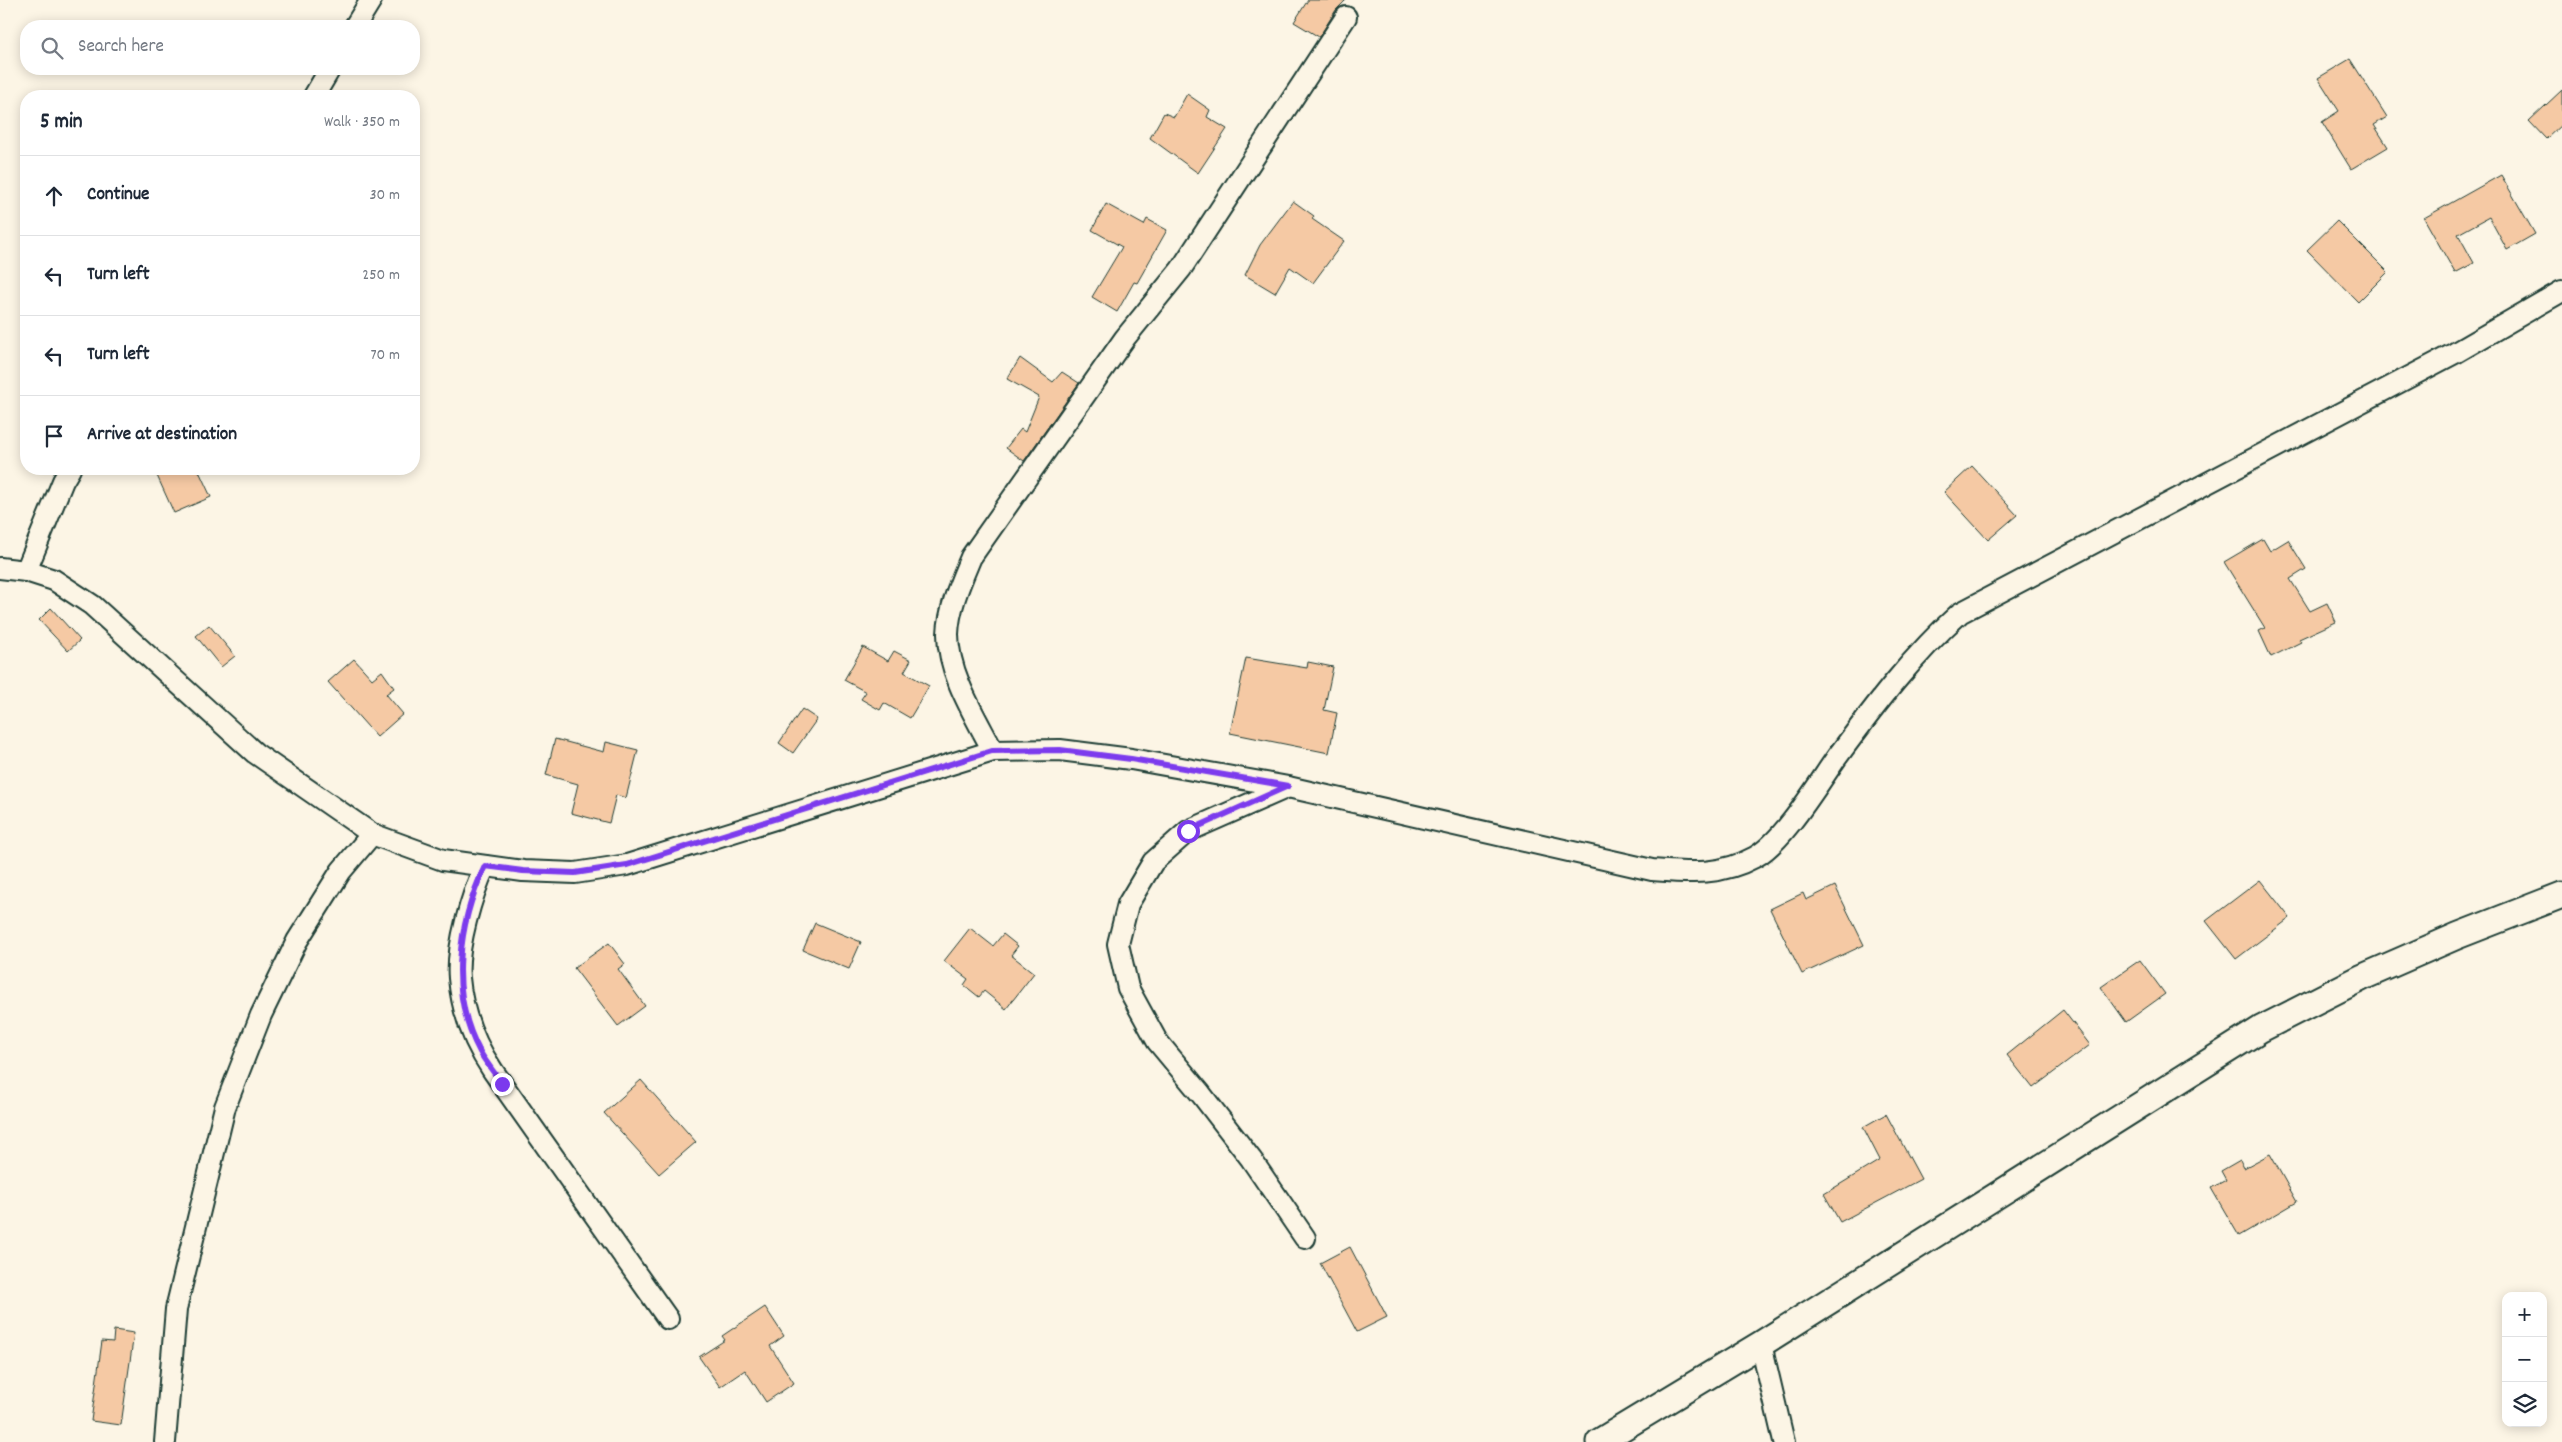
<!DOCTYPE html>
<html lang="en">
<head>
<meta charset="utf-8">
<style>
  :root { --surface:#fff; --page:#f2f2f3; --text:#1f2937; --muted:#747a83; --line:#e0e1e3 }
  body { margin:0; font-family:Dekko,sans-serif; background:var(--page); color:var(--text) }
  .controls { position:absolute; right:15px; bottom:15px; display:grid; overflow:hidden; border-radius:10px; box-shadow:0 2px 12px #0003 }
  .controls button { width:45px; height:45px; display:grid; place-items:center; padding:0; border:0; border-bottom:1px solid var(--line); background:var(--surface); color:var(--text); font:25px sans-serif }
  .stop { position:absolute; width:15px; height:15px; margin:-11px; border:4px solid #7c3aed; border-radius:50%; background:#fff }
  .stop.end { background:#7c3aed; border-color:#fff; box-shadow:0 1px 5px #0008 }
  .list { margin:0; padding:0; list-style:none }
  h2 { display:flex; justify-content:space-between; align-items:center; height:65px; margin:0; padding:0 20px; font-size:21px }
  h2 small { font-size:16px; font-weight:400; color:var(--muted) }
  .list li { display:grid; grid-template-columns:32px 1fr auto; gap:15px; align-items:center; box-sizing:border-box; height:80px; padding:0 20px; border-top:1px solid var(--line) }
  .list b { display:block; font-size:19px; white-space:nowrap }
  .list em { font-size:16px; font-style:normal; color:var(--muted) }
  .icon { flex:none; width:28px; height:28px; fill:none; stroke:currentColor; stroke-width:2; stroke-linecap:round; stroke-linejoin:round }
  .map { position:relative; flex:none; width:2562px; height:1442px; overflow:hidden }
  .search { position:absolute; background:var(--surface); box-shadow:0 2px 12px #0003; left:20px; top:20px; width:400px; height:55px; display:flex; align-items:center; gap:12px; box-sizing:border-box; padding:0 18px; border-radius:20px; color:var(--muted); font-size:19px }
  .panel { position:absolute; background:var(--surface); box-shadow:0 2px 12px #0003; left:20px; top:90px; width:400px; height:385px; border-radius:20px }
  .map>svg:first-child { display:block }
</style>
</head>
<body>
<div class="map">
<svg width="2562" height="1442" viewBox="0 0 2562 1442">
  <rect width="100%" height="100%" fill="#fcf5e5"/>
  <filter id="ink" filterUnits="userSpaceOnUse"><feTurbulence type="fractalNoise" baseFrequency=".02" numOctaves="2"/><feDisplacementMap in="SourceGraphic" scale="10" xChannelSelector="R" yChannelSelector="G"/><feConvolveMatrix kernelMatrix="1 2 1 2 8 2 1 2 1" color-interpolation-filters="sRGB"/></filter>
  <g filter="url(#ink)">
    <!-- building -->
    <g fill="#f5c9a4" stroke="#1f3d34">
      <path d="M1308,0H1346L1336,10L1319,37L1294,22Z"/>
      <path d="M2350,59L2387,117L2374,125L2388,147L2351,169L2322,122L2339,111L2318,78Z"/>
      <path d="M2562,90V124L2546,139L2529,121Z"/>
      <path d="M1187,94L1210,110L1207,117L1227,129L1198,173L1150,138L1164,113L1174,117Z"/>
      <path d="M2501,175L2535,234L2507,250L2489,217L2458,234L2474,263L2455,273L2424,218Z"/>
      <path d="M1293,201L1314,216L1312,219L1344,241L1313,283L1290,267L1275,293L1245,275L1260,245Z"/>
      <path d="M1106,204L1144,225L1147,219L1167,230L1137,283L1134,282L1117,312L1092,297L1122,247L1092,230Z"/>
      <path d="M2337,221L2388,272L2358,302L2307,250Z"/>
      <path d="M1020,358L1053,382L1062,372L1079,383L1024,461L1006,448L1021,429L1025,432L1039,397L1007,379Z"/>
      <path d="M1972,466L2017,515L1988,540L1944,492Z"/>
      <path d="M154,469H198L211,497L174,513Z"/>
      <path d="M2263,539L2270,551L2288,540L2306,569L2290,579L2310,611L2327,603L2336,622L2299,639L2301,642L2271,657L2259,631L2265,628L2224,562Z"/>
      <path d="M51,608L80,640L68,651L39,620Z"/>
      <path d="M209,625L235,656L221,667L196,636Z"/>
      <path d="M863,647L888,661L894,651L911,660L904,672L929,686L910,718L884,703L880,710L861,699L866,692L844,680Z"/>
      <path d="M1246,658L1307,668L1308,662L1333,667L1324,710L1337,713L1329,753L1230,733Z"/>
      <path d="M354,659L372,679L382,671L394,688L386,694L403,714L377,737L328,682Z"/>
      <path d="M802,709L817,719L793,753L779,743Z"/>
      <path d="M555,739L604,752L606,742L638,750L626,798L616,795L609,823L571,813L578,784L546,775Z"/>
      <path d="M2260,880L2290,918L2236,959L2206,921Z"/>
      <path d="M1835,886L1864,945L1802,974L1770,909L1803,893L1806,900Z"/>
      <path d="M815,923L861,942L849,969L803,950Z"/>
      <path d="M970,928L993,946L1003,934L1018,946L1011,955L1034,973L1006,1009L984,991L979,997L964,985L968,979L944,961Z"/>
      <path d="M609,943L625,964L618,969L645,1006L618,1026L574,968Z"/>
      <path d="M2140,960L2165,994L2126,1022L2101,987Z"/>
      <path d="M2063,1010L2090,1045L2033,1088L2007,1055Z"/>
      <path d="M641,1080L696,1142L659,1174L604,1113Z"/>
      <path d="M1886,1114L1921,1179L1840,1222L1824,1194L1880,1160L1863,1127Z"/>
      <path d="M2270,1154L2297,1202L2239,1236L2211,1188L2226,1180L2221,1171L2240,1160L2244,1168Z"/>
      <path d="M1350,1247L1387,1317L1357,1332L1320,1263Z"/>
      <path d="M765,1307L784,1336L770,1346L794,1383L766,1402L745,1370L720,1387L699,1357L725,1340L722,1336Z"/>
      <path d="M114,1330L134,1333L121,1425L91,1421L102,1341L113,1342Z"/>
    </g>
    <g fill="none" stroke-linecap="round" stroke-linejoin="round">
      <defs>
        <g id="minor">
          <path d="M355,26L371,0"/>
          <path d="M314,96L330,69"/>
          <path d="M0,568L26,571L54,580L92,605L255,753L372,834L443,860L523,871L575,873L627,865L993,751L1060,750L1131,759L1288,787L1652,870C1690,873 1720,876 1755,857C1783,842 1818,784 1837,757C1874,707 1913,655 1960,613L2455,353L2562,291"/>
          <path d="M26,571L63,481L70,469"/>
          <path d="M993,751C975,716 948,674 948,634C949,607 961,581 971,557L1125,338L1181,269L1346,17"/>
          <path d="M1288,787L1188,831L1153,862L1128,904L1118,944L1128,988L1157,1041L1201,1094L1251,1159L1305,1238"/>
          <path d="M485,866C472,894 456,947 459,978C462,1011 474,1043 493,1071L668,1319"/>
          <path d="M1761,1344L1784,1442"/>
          <path d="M165,1442L176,1309L225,1107L261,1015L297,941L341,871L372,834"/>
        </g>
        <path id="tertiary" d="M1599,1442L1761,1344L2261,1029L2363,977L2457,936L2562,895"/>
      </defs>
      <!-- minor casing -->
      <use href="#minor" stroke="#1f3d34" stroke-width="24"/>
      <!-- tertiary casing -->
      <use href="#tertiary" stroke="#1f3d34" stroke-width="29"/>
      <!-- minor -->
      <use href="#minor" stroke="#fcf5e5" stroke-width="20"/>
      <!-- tertiary -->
      <use href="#tertiary" stroke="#fcf5e5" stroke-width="25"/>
    </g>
  </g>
  <g fill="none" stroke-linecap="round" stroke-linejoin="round" filter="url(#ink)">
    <!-- route -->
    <path stroke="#7c3aed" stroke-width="6" d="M502,1084C495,1073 486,1063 480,1052C448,993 458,924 485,866L523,871L575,873L627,865L992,751L1060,750L1131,759L1288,786L1188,831"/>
  </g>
</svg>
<div class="controls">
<button>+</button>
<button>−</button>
<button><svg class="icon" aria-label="layers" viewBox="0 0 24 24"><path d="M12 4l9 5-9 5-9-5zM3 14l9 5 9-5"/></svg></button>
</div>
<div class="stop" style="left:1188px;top:831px"></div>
<div class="stop end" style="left:502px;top:1084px"></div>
<div class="search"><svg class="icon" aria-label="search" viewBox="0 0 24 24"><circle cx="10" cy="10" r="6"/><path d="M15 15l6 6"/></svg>Search here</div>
<section class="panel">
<h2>5 min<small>Walk · 350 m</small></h2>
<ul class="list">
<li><svg class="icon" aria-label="ahead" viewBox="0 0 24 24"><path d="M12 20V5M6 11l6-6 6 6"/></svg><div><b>Continue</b></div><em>30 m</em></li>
<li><svg class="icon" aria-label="left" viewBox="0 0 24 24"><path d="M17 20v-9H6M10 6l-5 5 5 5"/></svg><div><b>Turn left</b></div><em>250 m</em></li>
<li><svg class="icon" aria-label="left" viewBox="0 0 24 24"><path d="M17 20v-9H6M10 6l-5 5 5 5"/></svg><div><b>Turn left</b></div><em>70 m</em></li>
<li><svg class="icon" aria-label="arrive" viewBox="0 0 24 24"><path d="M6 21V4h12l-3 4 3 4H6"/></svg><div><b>Arrive at destination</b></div></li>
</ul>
</section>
</div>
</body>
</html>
